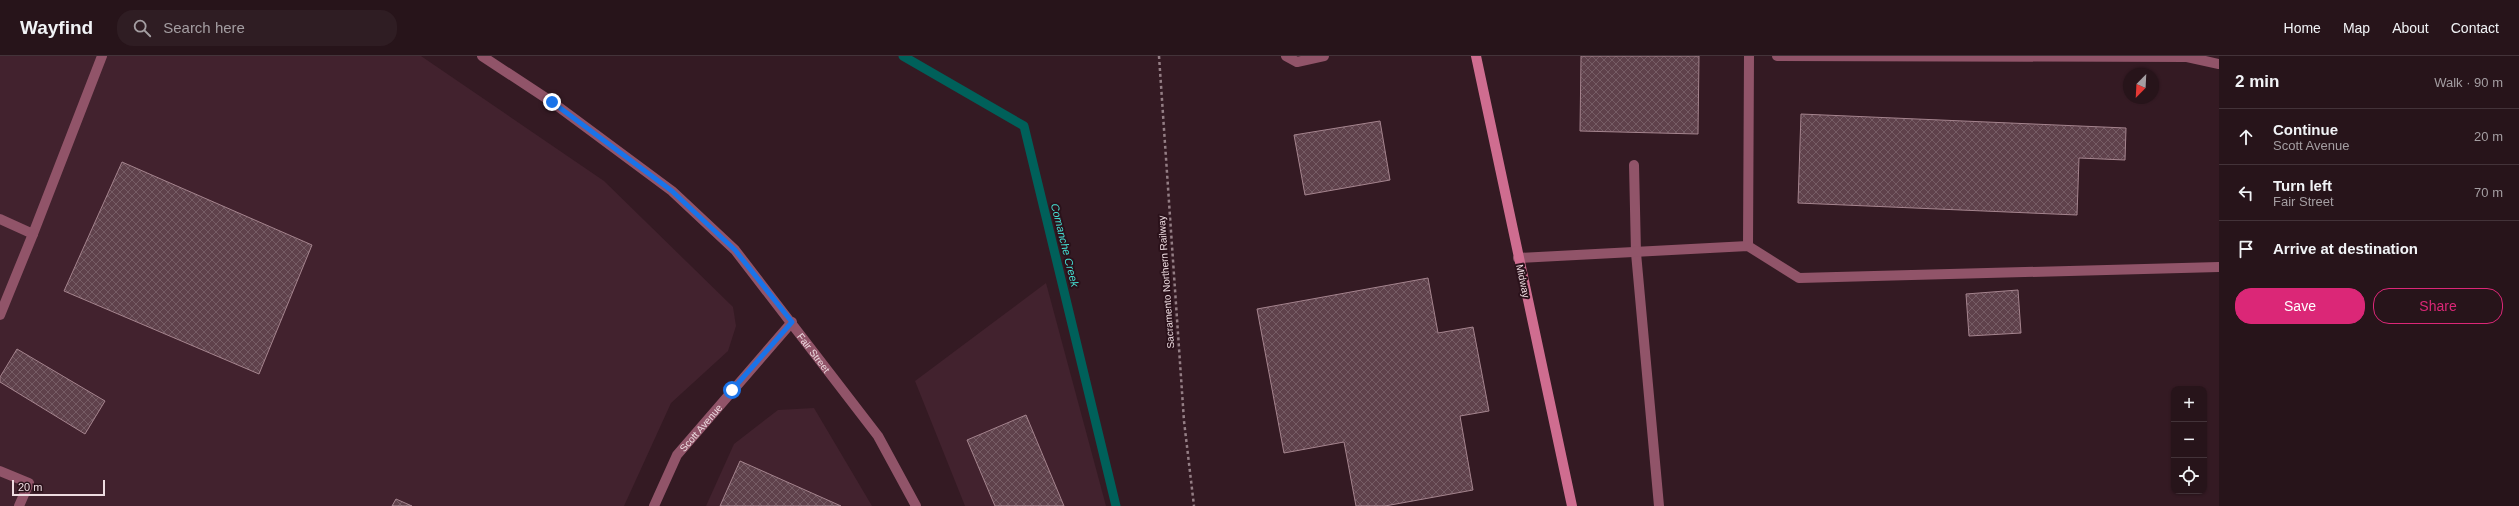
<!DOCTYPE html>
<html lang="en">
<head>
<meta charset="utf-8">
<style>
  :root { --surface:#27141a; --page:#2f1d23; --text:#f1f3f6; --muted:#a49ea2; --line:#433339; --accent:#db2777 }
  body { margin:0; font-family:Helvetica,sans-serif; background:var(--page); color:var(--text) }
  .controls { position:absolute; right:12px; bottom:12px; display:grid; overflow:hidden; border-radius:8px; box-shadow:0 1px 3px #0004 }
  .controls button { width:36px; height:36px; display:grid; place-items:center; padding:0; border:0; border-bottom:1px solid var(--line); background:var(--surface); color:var(--text); font:20px sans-serif }
  .compass { position:absolute; left:2123px; top:12px; width:36px; height:36px; border-radius:50%; background:var(--surface); box-shadow:0 1px 3px #0004; rotate:204deg }
  .scale { position:absolute; left:12px; bottom:10px; width:93px; box-sizing:border-box; padding-left:4px; border:2px solid #eedce1; border-top:0; font-size:11px; line-height:14px; white-space:nowrap; color:#eedce1; -webkit-text-stroke:3px #2a111a; paint-order:stroke }
  .stop { position:absolute; width:12px; height:12px; margin:-9px; border:3px solid #1a73e8; border-radius:50%; background:#fff }
  .stop.end { background:#1a73e8; border-color:#fff; box-shadow:0 1px 4px #0008 }
  .list { margin:0; padding:0; list-style:none }
  h2 { display:flex; justify-content:space-between; align-items:center; height:52px; margin:0; padding:0 16px; font-size:17px }
  h2 small { font-size:13px; font-weight:400; color:var(--muted) }
  .list li { display:grid; grid-template-columns:26px 1fr auto; gap:12px; align-items:center; box-sizing:border-box; height:56px; padding:0 16px; border-top:1px solid var(--line) }
  .list b { display:block; font-size:15px; white-space:nowrap }
  .list p { margin:0; font-size:13px; white-space:nowrap; color:var(--muted) }
  .list em { font-size:13px; font-style:normal; color:var(--muted) }
  .actions { display:flex; gap:8px; padding:12px 16px }
  .actions a { flex:1; padding:9px 0; border:1px solid var(--accent); border-radius:16px; text-align:center; font-size:14px; color:var(--accent) }
  .actions .main { background:var(--accent); color:#fff }
  .icon { flex:none; width:22px; height:22px; fill:none; stroke:currentColor; stroke-width:2; stroke-linecap:round; stroke-linejoin:round }
  .map { position:relative; flex:none; width:2219px; height:450px; overflow:hidden }
  header { display:flex; align-items:center; gap:24px; box-sizing:border-box; height:56px; padding:0 20px; background:var(--surface); border-bottom:1px solid var(--line) }
  header strong { font-size:19px }
  nav { display:flex; gap:22px; margin-inline-start:auto; font-size:14px }
  .search { width:280px; height:36px; background:var(--page); display:flex; align-items:center; gap:10px; box-sizing:border-box; padding:0 14px; border-radius:16px; color:var(--muted); font-size:15px }
  main { display:flex }
  aside { flex:1; background:var(--surface) }
  .map>svg:first-child { display:block }
</style>
</head>
<body>
<header>
<strong>Wayfind</strong>
<div class="search"><svg class="icon" aria-label="search" viewBox="0 0 24 24"><circle cx="10" cy="10" r="6"/><path d="M15 15l6 6"/></svg>Search here</div>
<nav><a>Home</a><a>Map</a><a>About</a><a>Contact</a></nav>
</header>
<main>
<div class="map">
<svg width="2219" height="450" viewBox="0 0 2219 450">
  <defs>
    <pattern id="building-cross-hatch" width="8" height="8" patternUnits="userSpaceOnUse"><rect width="8" height="8" fill="#5f414b"/><path d="M0 0l8 8M0 8l8-8" fill="none" stroke="#765c65"/></pattern>
  </defs>
  <rect width="100%" height="100%" fill="#341a23"/>
  <!-- built -->
  <g fill="#42222e">
    <path d="M0,0H421L604,125L733,251L736,270L728,295L671,347L624,450H0Z"/>
    <path d="M1046,227L1106,450H965L915,325Z"/>
    <path d="M814,352L872,450H706L734,388L778,354Z"/>
  </g>
  <g fill="none" stroke-linecap="round" stroke-linejoin="round">
    <!-- stream -->
    <path stroke="#00605a" stroke-width="9" d="M903,0L1024,70L1116,450"/>
  </g>
  <!-- building -->
  <g fill="url(#building-cross-hatch)" stroke="#a5848e">
    <path d="M1581,0H1699L1698,78L1580,75Z"/>
    <path d="M1801,58L2126,72L2125,104L2079,102L2077,159L1798,147Z"/>
    <path d="M1380,65L1390,124L1305,139L1294,79Z"/>
    <path d="M122,106L312,189L259,318L64,235Z"/>
    <path d="M1428,222L1438,277L1473,271L1489,355L1460,360L1473,434L1385,450H1356L1344,386L1284,397L1257,253Z"/>
    <path d="M2018,234L2021,277L1969,280L1966,238Z"/>
    <path d="M17,293L105,345L85,378L0,326V321Z"/>
    <path d="M1026,359L1064,450H995L967,384Z"/>
    <path d="M740,405L841,450H720Z"/>
    <path d="M396,443L412,450H392Z"/>
  </g>
  <g fill="none" stroke-linecap="round" stroke-linejoin="round">
    <!-- path -->
    <path stroke="#947e85" stroke-width="2.5" stroke-dasharray="3 3" stroke-linecap="butt" d="M1159,0L1184,365L1194,450"/>
    <!-- service -->
    <g stroke="#915469" stroke-width="10">
      <path d="M1286,0L1297,6L1324,0"/>
      <path d="M1777,0L2187,1L2219,8"/>
      <path d="M1634,109L1636,197L1659,450"/>
      <path d="M0,163L33,178L102,0"/>
      <path d="M1748,190L1749,0"/>
      <path d="M1518,202L1748,190L1799,222L2219,211"/>
      <path d="M0,259L33,178"/>
      <path d="M0,415L29,427L19,450"/>
    </g>
    <!-- minor -->
    <g stroke="#915469" stroke-width="10">
      <path id="s1" d="M482,0L552,46L672,135L735,194L878,380L916,450"/>
      <path id="s2" d="M654,450L677,399L792,266"/>
    </g>
    <!-- secondary -->
    <path stroke="#cf6d90" stroke-width="10" d="M1476,0L1572,450"/>
  </g>
  <g fill="none" stroke-linecap="round" stroke-linejoin="round">
    <!-- route -->
    <path stroke="#1a73e8" stroke-width="5" d="M552,46L672,135L735,194L792,266L732,334"/>
  </g>
  <g text-anchor="middle" dominant-baseline="central" stroke-width="4" stroke-linejoin="round" paint-order="stroke">
    <!-- street labels -->
    <g font-size="10" fill="#eedce1" stroke="#2a111a">
      <text transform="translate(1523 225) rotate(78)">Midway</text>
      <text transform="translate(1166 226) rotate(-94)">Sacramento Northern Railway</text>
      <text stroke="none"><textPath href="#s1" startOffset="449">Fair Street</textPath></text>
      <text stroke="none"><textPath href="#s2" startOffset="92">Scott Avenue</textPath></text>
    </g>
    <!-- water labels -->
    <g font-size="11" font-style="italic" fill="#45ded2" stroke="#2a111a">
      <text transform="translate(1065 189) rotate(76)">Comanche Creek</text>
    </g>
  </g>
</svg>
<div class="controls">
<button>+</button>
<button>−</button>
<button><svg class="icon" aria-label="locate" viewBox="0 0 24 24"><circle cx="12" cy="12" r="6"/><path d="M12 2v4M12 18v4M2 12h4M18 12h4"/></svg></button>
</div>
<svg class="compass" viewBox="-18 -18 36 36"><path d="M0-13l5 13h-10z" fill="#e53935"/><path d="M0 13l5-13h-10z" fill="#a49ea2"/></svg>
<div class="scale">20 m</div>
<div class="stop" style="left:732px;top:334px"></div>
<div class="stop end" style="left:552px;top:46px"></div>
</div>
<aside>
<h2>2 min<small>Walk · 90 m</small></h2>
<ul class="list">
<li><svg class="icon" aria-label="ahead" viewBox="0 0 24 24"><path d="M12 20V5M6 11l6-6 6 6"/></svg><div><b>Continue</b><p>Scott Avenue</p></div><em>20 m</em></li>
<li><svg class="icon" aria-label="left" viewBox="0 0 24 24"><path d="M17 20v-9H6M10 6l-5 5 5 5"/></svg><div><b>Turn left</b><p>Fair Street</p></div><em>70 m</em></li>
<li><svg class="icon" aria-label="arrive" viewBox="0 0 24 24"><path d="M6 21V4h12l-3 4 3 4H6"/></svg><div><b>Arrive at destination</b></div></li>
</ul>
<div class="actions"><a class="main">Save</a><a>Share</a></div>
</aside>
</main>
</body>
</html>
